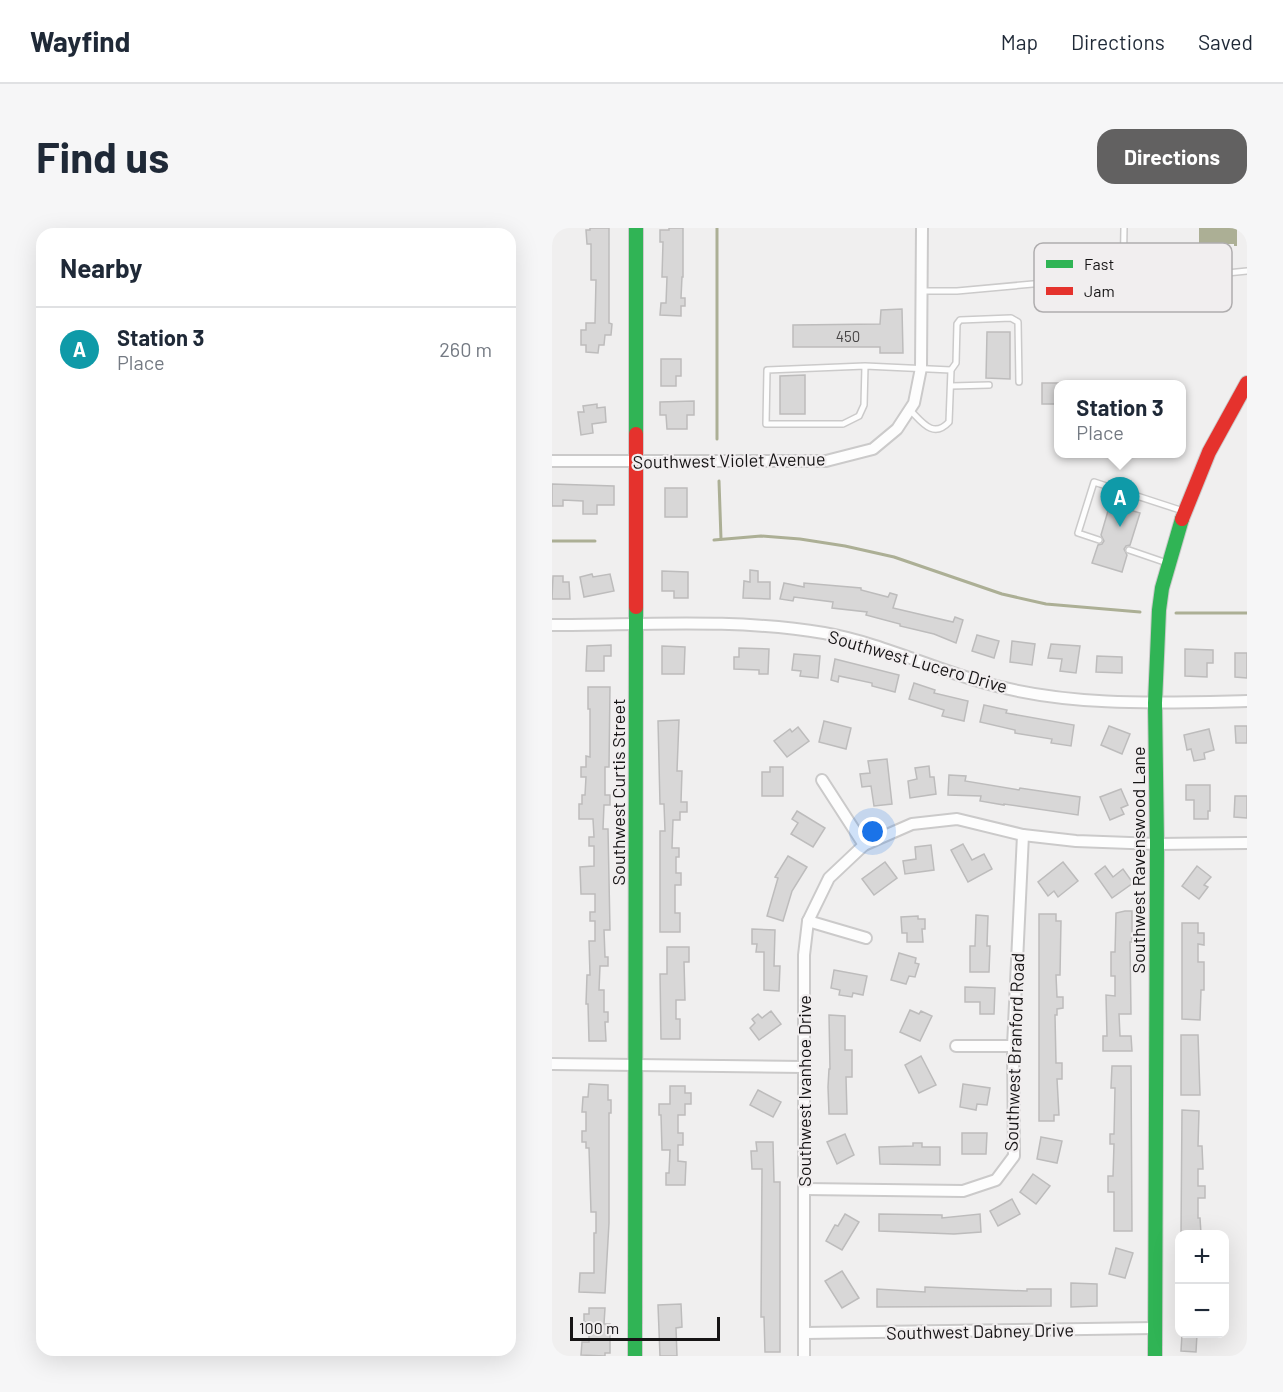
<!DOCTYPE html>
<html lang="en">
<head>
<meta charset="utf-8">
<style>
  :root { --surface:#fff; --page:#f6f6f7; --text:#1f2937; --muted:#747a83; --line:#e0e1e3; --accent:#626161 }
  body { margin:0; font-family:Barlow,sans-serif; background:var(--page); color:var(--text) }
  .controls { position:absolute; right:18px; bottom:18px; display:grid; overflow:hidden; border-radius:12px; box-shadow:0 6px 24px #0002 }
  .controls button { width:54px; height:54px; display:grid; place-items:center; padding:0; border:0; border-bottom:2px solid var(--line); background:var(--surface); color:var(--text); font:30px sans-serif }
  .scale { position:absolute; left:18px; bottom:15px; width:150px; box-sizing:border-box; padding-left:6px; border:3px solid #161415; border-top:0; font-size:16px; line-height:21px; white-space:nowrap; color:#161415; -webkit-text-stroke:4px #f1eeef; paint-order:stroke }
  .you { position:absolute; left:321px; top:604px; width:21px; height:21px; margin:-15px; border:4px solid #fff; border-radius:50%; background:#1a73e8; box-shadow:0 0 0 9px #1a73e833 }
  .badge { display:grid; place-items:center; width:39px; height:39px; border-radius:50%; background:var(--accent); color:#fff; font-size:20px; font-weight:700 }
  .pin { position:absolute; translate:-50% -50px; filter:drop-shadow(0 2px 3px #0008) }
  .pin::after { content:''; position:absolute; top:32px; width:21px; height:18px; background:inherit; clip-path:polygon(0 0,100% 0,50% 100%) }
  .popup { position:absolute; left:502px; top:152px; width:132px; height:78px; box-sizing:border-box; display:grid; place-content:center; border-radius:12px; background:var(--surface); filter:drop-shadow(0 2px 4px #0005); font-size:20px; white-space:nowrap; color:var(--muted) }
  .popup b { font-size:22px; color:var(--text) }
  .popup::after { content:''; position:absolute; left:50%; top:100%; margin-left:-12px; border:12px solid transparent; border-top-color:var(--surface) }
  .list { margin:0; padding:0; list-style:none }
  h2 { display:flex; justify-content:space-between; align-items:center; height:78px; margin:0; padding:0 24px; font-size:26px }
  h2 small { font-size:20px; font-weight:400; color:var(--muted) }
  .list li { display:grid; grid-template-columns:39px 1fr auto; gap:18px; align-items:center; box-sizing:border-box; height:84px; padding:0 24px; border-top:2px solid var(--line) }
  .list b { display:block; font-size:22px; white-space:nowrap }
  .list p { margin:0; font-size:20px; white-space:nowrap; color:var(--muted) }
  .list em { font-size:20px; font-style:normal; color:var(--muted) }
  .map { position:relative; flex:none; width:695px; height:1128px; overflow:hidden; border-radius:18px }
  header { display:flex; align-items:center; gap:36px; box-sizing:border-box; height:84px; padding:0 30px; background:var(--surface); border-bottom:2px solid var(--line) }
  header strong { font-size:28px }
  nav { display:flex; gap:33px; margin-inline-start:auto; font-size:21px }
  .intro { display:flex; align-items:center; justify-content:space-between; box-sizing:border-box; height:144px; padding:0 36px }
  h1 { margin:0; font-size:42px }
  .button { padding:15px 27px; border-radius:18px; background:var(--accent); color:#fff; font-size:21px; font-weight:700 }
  main { display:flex; gap:36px; padding:0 36px }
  aside { flex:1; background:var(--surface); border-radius:18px; box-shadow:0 6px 24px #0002 }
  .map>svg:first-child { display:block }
</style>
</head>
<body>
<header>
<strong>Wayfind</strong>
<nav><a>Map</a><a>Directions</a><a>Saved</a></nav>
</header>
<div class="intro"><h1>Find us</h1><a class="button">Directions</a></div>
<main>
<aside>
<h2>Nearby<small></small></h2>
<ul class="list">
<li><span class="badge" style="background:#0f9aa8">A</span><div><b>Station 3</b><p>Place</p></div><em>260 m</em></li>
</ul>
</aside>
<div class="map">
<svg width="695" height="1128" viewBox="0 0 695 1128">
  <rect width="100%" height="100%" fill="#f0efef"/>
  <!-- water -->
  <path fill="#acaf95" d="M647,0H685V18H682V16H647Z"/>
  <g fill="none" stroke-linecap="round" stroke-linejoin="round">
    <!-- stream -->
    <g stroke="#acaf95" stroke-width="3">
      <path d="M165,0V211"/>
      <path d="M167,253L169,311"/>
      <path d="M162,312L209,308L248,311L293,318L342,329L450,366L494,376L588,384"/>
      <path d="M0,313H43"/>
      <path d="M624,385H695"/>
    </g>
  </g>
  <!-- building -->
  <g fill="#d8d7d7" stroke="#bdbcbc" stroke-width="1.5">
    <path d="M38,0H57V95L60,96L59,107H53L52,117H47L46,125L34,124V117H29V102H34V95H43L44,52H39V16H35L34,2H38Z"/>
    <path d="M117,0H131V49H130L129,70H133V78H129V88L108,87L109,75H114L115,49H110L111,14H108V2H117Z"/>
    <path d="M350,81L351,125H328V119H241V97L328,96L329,82Z"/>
    <path d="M435,104H458V151L434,150Z"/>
    <path d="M109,131H129V148H124V158H109Z"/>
    <path d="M253,147V186H228V148Z"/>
    <rect x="490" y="155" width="17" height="21"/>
    <path d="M142,173V187H135V201H115L114,187H108V174Z"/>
    <path d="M45,176V180L53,179L54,194L40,196L41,205L29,207L26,184H32L31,178Z"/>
    <path d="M0,256L62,258V277H45V286H31V273L11,272V278H0Z"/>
    <rect x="113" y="260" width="22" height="29"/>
    <path d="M558,276L588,285L578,317L574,318L572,321L575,327L570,344L540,335L546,317L550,316L552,313L549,307Z"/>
    <path d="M198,342L206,343V354H218V371L191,370L192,353L198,354Z"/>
    <path d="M110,343L136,344V370H122V363H110Z"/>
    <path d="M40,346L41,349L58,346L62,363L32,369L28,349Z"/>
    <path d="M1,348H11V354H17L18,371H0Z"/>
    <path d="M232,355L252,359V355L309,360V362L336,369L338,365L345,367L341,380L401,394L403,389L411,392L404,415L382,406L348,398V396L314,387L315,384L280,380L281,374L242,369L241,373L228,371Z"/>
    <path d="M425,407L447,413L442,430L420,423Z"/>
    <path d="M460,413L483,416L480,437L458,434Z"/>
    <path d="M499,416L528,418L524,445L508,443L510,431L496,430Z"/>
    <path d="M59,417V428H52V443H34L35,418Z"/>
    <path d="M110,418L133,419L132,446H110Z"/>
    <path d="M187,420L217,421L216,446H207V442L182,441V429H187Z"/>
    <path d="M633,421L661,422V435H655V449L633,448Z"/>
    <path d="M683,425H695V450L683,449Z"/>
    <path d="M242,426L268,428L266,450L248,448L249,443L240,442Z"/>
    <path d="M545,428L570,429V445L544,444Z"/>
    <path d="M283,431L347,447L343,464L320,458V455L287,448L286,454L279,452Z"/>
    <path d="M362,455L383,462L382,465L416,473L412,493L390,488L392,482L357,471Z"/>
    <path d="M36,459H58L57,539H53V567H58V577H52L51,601H56L58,702H52L53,729H56V738H48L47,762H52V784H56V794H53L54,813H37L36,776H34L35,747H38L37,713H43V693H38V684H43V666H29L28,639L42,638V618H37V609H42L41,591H27V576H30V567H33L34,549H29V539H34V528L38,529V481H36Z"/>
    <path d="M432,477L455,482L454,485L522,497L519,518L499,515L500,511L463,505V502L428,494Z"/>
    <path d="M127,492L125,543H130L129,574H135V584H128V592H121L120,620H127V629H124V645H129V657H123V685H128V704H108V603H113L112,576H108L106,493Z"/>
    <path d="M272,493L299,500L294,521L267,514Z"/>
    <path d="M557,498L578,506L570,526L549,517Z"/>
    <path d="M683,498H695V515H684Z"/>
    <path d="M246,499L257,513L235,529L222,513L238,501L240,504Z"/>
    <path d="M657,501L662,522L652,525L653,531L642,533L639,521L635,522L632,507Z"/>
    <path d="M335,531L340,576L322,578L319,558L310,559L308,546L318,545L316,533Z"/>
    <path d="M377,538L378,549H382L384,566L358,570L356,553L365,551L363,540Z"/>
    <path d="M218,539H231V568H210V544H218Z"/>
    <path d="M397,547L414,548L413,553L467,562L468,560L528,569L526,587L452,576V577L428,573L429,568L396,567Z"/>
    <path d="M634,557H658V583H656V591H642V572H634Z"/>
    <path d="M569,561L576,577L569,580L572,586L558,592L548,569Z"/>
    <path d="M683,568H695V590L682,589Z"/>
    <path d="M245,583L273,600L261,619L239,606L246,595L240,591Z"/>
    <path d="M411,616L420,632L432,626L440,641L416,654L399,622Z"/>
    <path d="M379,617L382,642L353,646L351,633L364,631L363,619Z"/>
    <path d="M236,628L255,639L240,663L231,693L215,688L226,650L223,649Z"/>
    <path d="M333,634L345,650L322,667L310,651Z"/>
    <path d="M511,634L526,653L506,669L502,663L496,668L486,654Z"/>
    <path d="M553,638L561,649L571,641L581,655L560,670L543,646Z"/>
    <path d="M645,638L659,649L652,657L656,659L647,671L630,658Z"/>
    <path d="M573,683H580V714H578L579,786H567L568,808H579L580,823H551V808H555L554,767L563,768V748H559V724H563L564,685Z"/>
    <path d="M487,686H504V693H509L508,747H504L505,769H511V780L505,781V787H503L504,835H510V851H505L507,887H502V893H487Z"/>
    <path d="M424,687L436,688L435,718H438L437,744H418V718H423Z"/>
    <path d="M366,688V691H373V701H370L371,714H355V705H350L349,689Z"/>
    <path d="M630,695H646V705H652V717L646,716V734H652V762H649L648,792L630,791Z"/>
    <path d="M200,701L223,702L222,738H228L227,763L212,762V724H204L205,716H200Z"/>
    <path d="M115,719H137V734H132L133,772H124V791H128V811H109L108,746H115Z"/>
    <path d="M347,725L364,730L363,735L367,736L363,749L357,748L354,756L339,752Z"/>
    <path d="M282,742L315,748L311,767L301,765L300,769L287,767L288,762L279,760Z"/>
    <path d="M413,759L443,760L442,786H428V774H413Z"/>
    <path d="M358,782L367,786L369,783L380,788L368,813L348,804Z"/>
    <path d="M219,783L229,796L207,812L198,800L203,795L200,791L206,786L210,790Z"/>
    <path d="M277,787L293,788V822H300V849H294L295,886H277L276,859L277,841H278Z"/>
    <path d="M629,807H646L648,867H629Z"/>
    <path d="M369,828L384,857L367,865L353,837Z"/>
    <path d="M560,838H579L580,1003H562V964H556V948H561L562,916H558V906H562L563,860H559Z"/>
    <path d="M37,856L56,857V872H59V885H57V995L53,1065L27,1064L28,1045H42V1005H44V984H39L37,920H34V914H30V903H34V884H30L31,869H36Z"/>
    <path d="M411,856L438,860L435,877L425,876L424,882L408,879Z"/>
    <path d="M118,858H133V865H139V876H133V887H126V905H131V917H126V933L134,934L133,957H114V945H117L118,922H110L109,887H107V876H118Z"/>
    <path d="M206,862L229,874L221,889L198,877Z"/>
    <path d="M630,882L647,883L646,918H650L651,941H646V958H653V970H646V990H648L649,1006H629Z"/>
    <path d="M410,905H435L434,926H410Z"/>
    <path d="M293,906L302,927L285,936L275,914Z"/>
    <path d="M489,909L510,913L505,935L485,931Z"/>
    <path d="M204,914H221L222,954H228V1124H213L212,1089H209L210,941H200L199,923H205Z"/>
    <path d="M361,915H370V919H388V937L328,936L327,919L361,918Z"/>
    <path d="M481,946L498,958L484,976L468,964Z"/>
    <path d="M460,971L468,986L446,998L438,983Z"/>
    <path d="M293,986L307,994L290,1022L274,1013L283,997L286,998Z"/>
    <path d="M327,986L390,987V990L428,986L429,1004L402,1006L327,1003Z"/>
    <path d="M564,1020L581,1025L573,1050L557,1046Z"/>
    <path d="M290,1043L307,1070L290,1080L273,1053Z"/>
    <path d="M519,1055L545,1056V1078L519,1079Z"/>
    <path d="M373,1059L475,1063V1061H499V1078L325,1079V1061L373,1064Z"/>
    <path d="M129,1076L130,1099L124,1100L125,1128H108L106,1077Z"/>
    <path d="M37,1080H53L52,1096H58V1125H53V1128L29,1127L30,1114H37V1094H32V1086H37Z"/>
    <path d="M630,1106H645L644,1124L629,1123Z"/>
  </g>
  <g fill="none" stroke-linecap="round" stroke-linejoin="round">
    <defs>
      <g id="lane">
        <path d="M571,54L572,0"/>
        <path d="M370,63H405L492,55L567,56L695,43"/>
        <path d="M313,138L312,177L307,188L291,196H214L215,142L313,138L399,142"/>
        <path d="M399,158L437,157"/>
        <path d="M358,182C370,194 381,211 397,194L399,142L404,135L405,96L408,92L459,90L466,94L467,154"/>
        <path d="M547,312L526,305L542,254L631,283"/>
        <path d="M577,322L615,335"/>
      </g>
      <g id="street">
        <path d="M0,233H274L321,221L345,201L362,175L369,140L370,0"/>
        <path d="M0,397C90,397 184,390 272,405C328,415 379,440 433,455C517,479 608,475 695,473"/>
        <path d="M270,552L312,617"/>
        <path d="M256,693L314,710"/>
        <path d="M404,818H461"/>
        <path d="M0,836L251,839"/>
        <path d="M253,961L411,963L444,952L462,928L461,818L471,607"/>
        <path d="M253,1105L603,1100"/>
        <path d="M252,1128V727L256,693L277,650L312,617L360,596L405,591L471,607L524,613L605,616L695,615"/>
      </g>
      <g id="fast">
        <path d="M84,206V0"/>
        <path d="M83,1128L84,379"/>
        <path d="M603,1128L605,616L603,475L607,382L610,360L630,291"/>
      </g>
      <g id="jam">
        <path d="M630,291L657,224L695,155"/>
        <path d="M84,379V206"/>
      </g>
    </defs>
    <!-- lane casing -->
    <use href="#lane" stroke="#cbcaca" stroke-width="8"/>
    <!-- street casing -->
    <use href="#street" stroke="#cbcaca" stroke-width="14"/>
    <!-- fast casing -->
    <use href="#fast" stroke="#cbcaca" stroke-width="16"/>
    <!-- jam casing -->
    <use href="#jam" stroke="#cbcaca" stroke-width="16"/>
    <!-- lane -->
    <use href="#lane" stroke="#fdfdfd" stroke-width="5"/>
    <!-- street -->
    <use href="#street" stroke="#fdfdfd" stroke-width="10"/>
    <!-- fast -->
    <use href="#fast" stroke="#30b455" stroke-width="14"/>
    <!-- jam -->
    <use href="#jam" stroke="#e5322d" stroke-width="14"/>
  </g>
  <g text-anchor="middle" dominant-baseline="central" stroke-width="4.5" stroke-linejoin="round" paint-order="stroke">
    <!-- number labels -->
    <g font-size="15" fill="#484646">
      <text x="296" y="108">450</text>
    </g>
    <!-- street labels -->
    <g font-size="18" fill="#161415" stroke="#f1eeef">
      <text transform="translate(177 232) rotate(-1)">Southwest Violet Avenue</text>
      <text transform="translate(366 433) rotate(16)">Southwest Lucero Drive</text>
      <text transform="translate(66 564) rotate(-90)">Southwest Curtis Street</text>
      <text transform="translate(586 632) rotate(-90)">Southwest Ravenswood Lane</text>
      <text transform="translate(462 824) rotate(-88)">Southwest Branford Road</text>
      <text transform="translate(252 863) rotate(-90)">Southwest Ivanhoe Drive</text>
      <text transform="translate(428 1103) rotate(-1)">Southwest Dabney Drive</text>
    </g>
  </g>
  <!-- legend -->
  <rect x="482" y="15" width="198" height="69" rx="9" fill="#f1eeef" stroke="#afadae" stroke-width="1.5"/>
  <rect x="494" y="32" width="27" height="8" fill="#30b455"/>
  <rect x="494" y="59" width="27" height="8" fill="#e5322d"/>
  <g font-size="16" fill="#161415">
    <text x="532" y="42">Fast</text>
    <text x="532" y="69">Jam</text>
  </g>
</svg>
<div class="controls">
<button>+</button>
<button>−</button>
</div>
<div class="scale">100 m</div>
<div class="you"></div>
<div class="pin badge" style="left:568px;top:299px;background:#0f9aa8">A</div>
<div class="popup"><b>Station 3</b>Place</div>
</div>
</main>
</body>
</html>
